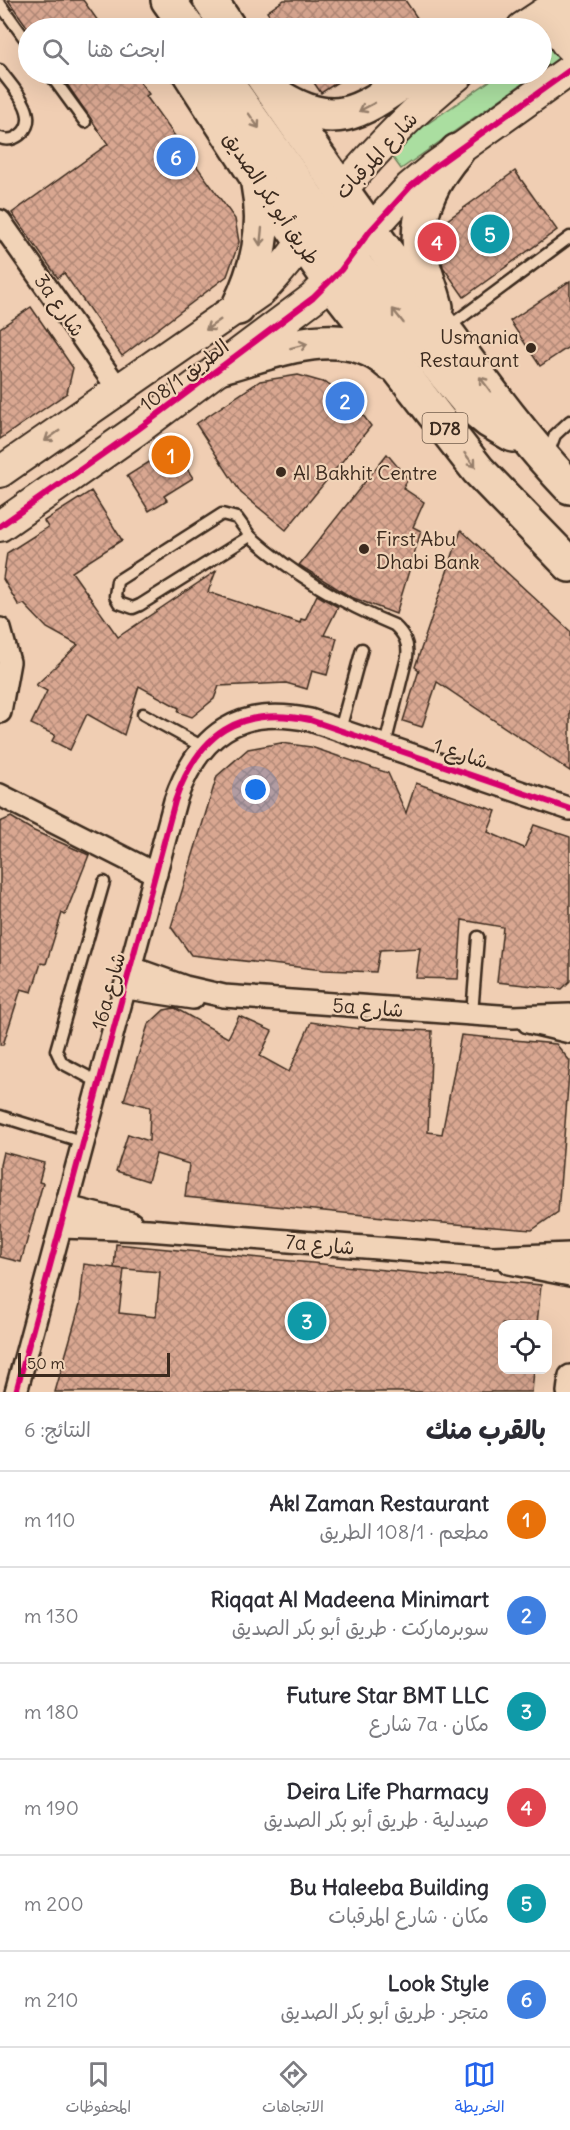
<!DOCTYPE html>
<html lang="ar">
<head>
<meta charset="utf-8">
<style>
  :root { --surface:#fff; --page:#f2f2f3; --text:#2b2b33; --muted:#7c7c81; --line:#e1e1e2; --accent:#2563eb }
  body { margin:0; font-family:Delius,"Playpen Sans Arabic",sans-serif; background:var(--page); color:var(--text); direction:rtl }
  .controls { position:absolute; right:18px; bottom:18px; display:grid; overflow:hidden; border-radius:12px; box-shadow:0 6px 24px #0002 }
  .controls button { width:54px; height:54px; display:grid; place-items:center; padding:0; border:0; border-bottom:2px solid var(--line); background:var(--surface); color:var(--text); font:30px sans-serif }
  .scale { position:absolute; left:18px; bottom:15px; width:152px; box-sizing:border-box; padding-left:6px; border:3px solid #3b2a1e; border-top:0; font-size:16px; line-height:21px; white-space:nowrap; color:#3b2a1e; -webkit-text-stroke:4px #f1d3b7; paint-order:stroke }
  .you { position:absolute; left:256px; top:790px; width:21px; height:21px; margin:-15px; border:4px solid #fff; border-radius:50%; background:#1a73e8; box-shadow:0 0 0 9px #1a73e833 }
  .badge { display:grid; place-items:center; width:39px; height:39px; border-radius:50%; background:var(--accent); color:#fff; font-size:20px; font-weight:700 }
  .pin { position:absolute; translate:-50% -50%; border:3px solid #fff; box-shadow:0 2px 6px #0006 }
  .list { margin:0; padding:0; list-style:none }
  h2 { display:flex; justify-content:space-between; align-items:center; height:78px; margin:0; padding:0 24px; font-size:26px }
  h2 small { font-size:20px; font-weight:400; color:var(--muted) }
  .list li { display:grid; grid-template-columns:39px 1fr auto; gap:18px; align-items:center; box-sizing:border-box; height:96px; padding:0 24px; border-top:2px solid var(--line) }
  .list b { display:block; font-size:22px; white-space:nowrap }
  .list p { margin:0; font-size:20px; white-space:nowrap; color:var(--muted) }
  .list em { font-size:20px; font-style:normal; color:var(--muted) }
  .icon { flex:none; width:33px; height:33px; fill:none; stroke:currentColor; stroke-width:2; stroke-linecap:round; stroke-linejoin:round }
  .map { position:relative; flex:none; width:570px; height:1392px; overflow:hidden; direction:ltr }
  .search { position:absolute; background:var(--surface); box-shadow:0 6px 24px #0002; left:18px; right:18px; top:18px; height:66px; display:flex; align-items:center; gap:15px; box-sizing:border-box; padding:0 21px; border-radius:33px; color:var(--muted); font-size:22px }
  .sheet { height:654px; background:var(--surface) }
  nav { display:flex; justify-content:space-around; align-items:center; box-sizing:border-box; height:84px; border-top:2px solid var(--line); background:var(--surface); font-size:16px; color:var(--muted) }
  nav a { display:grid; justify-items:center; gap:3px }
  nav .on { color:var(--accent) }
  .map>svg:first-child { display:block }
</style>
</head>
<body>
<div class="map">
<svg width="570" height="1392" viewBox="0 0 570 1392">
  <defs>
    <pattern id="building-cross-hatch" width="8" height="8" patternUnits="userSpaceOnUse" patternTransform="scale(1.5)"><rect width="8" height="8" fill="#d9a791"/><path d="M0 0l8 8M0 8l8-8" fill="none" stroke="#b18876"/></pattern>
  </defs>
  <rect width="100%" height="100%" fill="#f0ceb3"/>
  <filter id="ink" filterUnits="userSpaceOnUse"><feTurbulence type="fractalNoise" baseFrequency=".0167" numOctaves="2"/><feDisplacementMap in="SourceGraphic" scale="12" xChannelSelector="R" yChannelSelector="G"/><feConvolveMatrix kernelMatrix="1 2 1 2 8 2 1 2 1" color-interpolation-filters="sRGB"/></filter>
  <g filter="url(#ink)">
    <!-- green -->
    <g fill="#aadea0" stroke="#72845f" stroke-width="1.5">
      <path d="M547,33L561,56L542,70V38Z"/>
      <path d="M500,74H536L401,169L391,155L411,135Z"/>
    </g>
    <!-- building -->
    <g fill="url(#building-cross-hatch)" stroke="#3b2a1e" stroke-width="1.5" fill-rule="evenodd">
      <path d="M8,0H83L103,28H28Z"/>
      <path d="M284,0H405L424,28H278L267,12Z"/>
      <path d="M60,74H134L149,94L146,96L235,219L239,242L227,276L122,356L64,273L58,278L12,213L108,144Z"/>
      <path d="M308,74H350L321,93Z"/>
      <path d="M515,171L557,230L464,297L443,267L438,241L439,226Z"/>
      <path d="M570,281V346L540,366L510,321Z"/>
      <path d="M31,307L73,368L67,393L0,439V328Z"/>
      <path d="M298,375L326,383L354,403L371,426L286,530L241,493L196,424L260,381Z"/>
      <path d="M173,447L193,478L164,496L167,500L149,511L127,476Z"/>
      <path d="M387,454L408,479L403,488L424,502L413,527L421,531L396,614L351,597L299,565Z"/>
      <path d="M91,491L122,540L72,572L118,637L216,571L208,592L300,623L301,619L305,620L317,595L338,607L324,635L337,638L327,675L312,671L307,689L286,683L219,686L214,699L192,717L178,712L179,708L139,686L124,735L87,714L70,750L52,741L55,735L31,724L47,691L36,685L78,645L47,628L24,604L19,606L3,579L7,553L48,527L44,521Z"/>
      <path d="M461,530L570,631V771L437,682L422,727L403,721L419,670L415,667Z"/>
      <path d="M281,743L311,747L388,773L406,813L416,783L496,811L488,832L524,848L534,825L570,837V981L562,989L497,982L503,927L462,920L458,979L416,978L420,948L380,950L376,972L324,970L191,955L171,927L217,776L248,749Z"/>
      <path d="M11,817L34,831L89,855L65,915L62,913L46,964L41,963L32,992L21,989L3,1045H0V822Z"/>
      <path d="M175,1008L228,1038L239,1016L272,1031L260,1056L289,1072L311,1022L359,1029V1027L432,1031L428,1132L442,1134L461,1035L556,1044L570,1061L558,1212L532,1230L443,1223L185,1197L189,1164L156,1154L148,1181L116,1171L128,1134L149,1141L150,1107L124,1100L148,1025L164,1010Z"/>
      <path d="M3,1152L44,1163L39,1182L43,1183L21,1262L0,1257V1165Z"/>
      <path d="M116,1244L541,1285L537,1324H502V1370H534L532,1392H55L80,1304L84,1264L114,1268ZM114,1268L160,1272L156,1317L119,1313L124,1269Z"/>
    </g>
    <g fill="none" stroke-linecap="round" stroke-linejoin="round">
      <defs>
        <g id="lane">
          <path d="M0,4L28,43"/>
          <path d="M0,70C11,86 41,114 22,133C16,139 8,141 0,138"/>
          <path d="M50,74L85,122"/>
          <path d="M447,328L570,237"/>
          <path d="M548,454L555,435L570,421"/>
          <path d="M222,514L237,518L250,536L140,605L133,608L119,603L115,596L117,581Z"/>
          <path d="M250,536C294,575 340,603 394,625C404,634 409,643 407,657L385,745"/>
          <path d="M143,714L203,747"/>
          <path d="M340,730L362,649"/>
          <path d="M472,1014L478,937"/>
          <path d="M100,1083L62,1063L56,1050L104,882"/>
          <path d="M0,1116L84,1142"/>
        </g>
        <g id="street">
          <path d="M0,221L119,390"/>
          <path d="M0,629L9,662L0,712"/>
          <path d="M0,795L156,874"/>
          <path d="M132,968L185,987L224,996L513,1017L570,1015"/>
          <path d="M127,988L193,998"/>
          <path d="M528,1022L570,1032"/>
          <path d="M67,1207L131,1223"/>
          <path d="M61,1227L148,1230L492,1257L570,1254"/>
          <path d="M509,1263L570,1275"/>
          <path d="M16,1392L175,801C198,734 239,705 310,720L570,809"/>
          <path d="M568,1392L570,1376"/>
        </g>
        <g id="secondary">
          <path d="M570,6C558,18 557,35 570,47"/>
          <path d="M522,28L564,0"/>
          <path d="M0,472L261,291C292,261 313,224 341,191C377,148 416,108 459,74"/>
          <path d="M0,526L137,430L313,298L341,270L370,231L410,187L433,168L570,70"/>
        </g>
        <g id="primary">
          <path d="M168,0L188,28"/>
          <path d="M210,0L229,28"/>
          <path d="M190,74L258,179L331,282L478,470L570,565"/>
          <path d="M220,74L321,217L342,229L365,231"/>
          <path d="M261,74C322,163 384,251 450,337C488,389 525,440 570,487"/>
          <path d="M278,96C338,134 364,109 415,74"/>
          <path d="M302,244C318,241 328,242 342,249L472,407L489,421L513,435"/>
          <path d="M436,307C432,290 425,274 421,257C413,216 431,181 457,151"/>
          <path d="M238,308C258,267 267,229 258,184"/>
          <path d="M222,366C274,352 343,321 389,363"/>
        </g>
      </defs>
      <!-- lane casing -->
      <use href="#lane" stroke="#3b2a1e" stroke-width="15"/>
      <!-- street casing -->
      <use href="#street" stroke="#3b2a1e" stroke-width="26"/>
      <!-- secondary casing -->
      <use href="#secondary" stroke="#3b2a1e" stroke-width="34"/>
      <!-- primary casing -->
      <use href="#primary" stroke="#3b2a1e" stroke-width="38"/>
      <!-- lane -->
      <use href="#lane" stroke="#f1d3b7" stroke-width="10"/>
      <!-- street -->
      <use href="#street" stroke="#f1d3b7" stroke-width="21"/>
      <!-- secondary -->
      <use href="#secondary" stroke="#f1d3b7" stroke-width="30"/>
      <!-- primary -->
      <use href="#primary" stroke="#f1d3b7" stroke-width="33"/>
      <defs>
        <g id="cycleway">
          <path d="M0,526L137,430L313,298L341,270L370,231L410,187L433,168L570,70"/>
          <path d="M16,1392L175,801C198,734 239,705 310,720L570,809"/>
        </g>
      </defs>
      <!-- cycleway casing -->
      <use href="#cycleway" stroke="#f1d3b7" stroke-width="10"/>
      <!-- cycleway -->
      <use href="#cycleway" stroke="#d6006c" stroke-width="6"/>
    </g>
    <!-- one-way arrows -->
    <defs><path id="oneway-shaft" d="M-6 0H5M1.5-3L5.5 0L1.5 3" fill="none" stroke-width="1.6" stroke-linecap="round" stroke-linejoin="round" transform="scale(1.5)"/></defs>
    <g stroke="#967e6a">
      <use href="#oneway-shaft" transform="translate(367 107) rotate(152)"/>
      <use href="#oneway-shaft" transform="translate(254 121) rotate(55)"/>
      <use href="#oneway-shaft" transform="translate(261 237) rotate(96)"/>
      <use href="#oneway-shaft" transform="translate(398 316) rotate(-128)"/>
      <use href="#oneway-shaft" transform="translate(213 325) rotate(145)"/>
      <use href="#oneway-shaft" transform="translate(299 346) rotate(-14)"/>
      <use href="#oneway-shaft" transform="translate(485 384) rotate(-127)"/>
      <use href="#oneway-shaft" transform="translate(52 436) rotate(145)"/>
      <use href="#oneway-shaft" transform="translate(470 460) rotate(52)"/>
    </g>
  </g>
  <!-- markers -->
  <g fill="#3b2a1e" stroke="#f1d3b7" stroke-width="2">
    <circle cx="531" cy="348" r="6"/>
    <circle cx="281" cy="472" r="6"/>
    <circle cx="364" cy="549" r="6"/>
  </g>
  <g text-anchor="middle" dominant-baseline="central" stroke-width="4.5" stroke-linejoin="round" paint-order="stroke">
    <!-- shield labels -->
    <rect fill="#f1d3b7" stroke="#725d4c" stroke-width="1.5" x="422.5" y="413" width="45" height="30" rx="4.5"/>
    <g font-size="18" font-weight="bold" fill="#3b2a1e">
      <text x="445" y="428">D78</text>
    </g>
    <!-- street labels -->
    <g font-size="20" fill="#3b2a1e" stroke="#f1d3b7">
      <text transform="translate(376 155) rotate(-47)">شارع المرقبات</text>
      <text transform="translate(272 198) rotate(56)">طريق أبو بكر الصديق</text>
      <text transform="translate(60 305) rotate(55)">3a شارع</text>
      <text transform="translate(184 375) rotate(-37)">108/1 الطريق</text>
      <text transform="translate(461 753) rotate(18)">شارع 1</text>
      <text transform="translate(108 991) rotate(-75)">16a شارع</text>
      <text transform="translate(368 1007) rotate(4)">5a شارع</text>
      <text transform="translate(320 1244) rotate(5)">7a شارع</text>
    </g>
    <!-- poi labels -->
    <g font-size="20" fill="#3b2a1e" stroke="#f1d3b7" text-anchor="start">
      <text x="519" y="336" text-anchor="end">Usmania<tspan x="519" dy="23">Restaurant</tspan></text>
      <text x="293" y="472">Al Bakhit Centre</text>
      <text x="376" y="538">First Abu<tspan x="376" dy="23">Dhabi Bank</tspan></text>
    </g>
  </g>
</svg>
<div class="controls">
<button><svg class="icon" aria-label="locate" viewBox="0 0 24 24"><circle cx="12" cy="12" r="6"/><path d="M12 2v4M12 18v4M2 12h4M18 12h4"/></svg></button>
</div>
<div class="scale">50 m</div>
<div class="you"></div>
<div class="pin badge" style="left:171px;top:455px;background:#e8710a">1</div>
<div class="pin badge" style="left:345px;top:401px;background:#3f7fe0">2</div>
<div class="pin badge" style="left:307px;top:1321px;background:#0f9aa8">3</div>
<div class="pin badge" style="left:437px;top:242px;background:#e0444e">4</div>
<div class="pin badge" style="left:490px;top:234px;background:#0f9aa8">5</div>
<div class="pin badge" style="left:176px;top:157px;background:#3f7fe0">6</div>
<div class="search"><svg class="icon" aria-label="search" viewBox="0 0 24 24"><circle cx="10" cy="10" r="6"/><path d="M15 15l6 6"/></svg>ابحث هنا</div>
</div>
<section class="sheet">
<h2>بالقرب منك<small>النتائج: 6</small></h2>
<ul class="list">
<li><span class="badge" style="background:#e8710a">1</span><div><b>Akl Zaman Restaurant</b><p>مطعم · 108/1 الطريق</p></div><em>110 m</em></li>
<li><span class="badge" style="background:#3f7fe0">2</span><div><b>Riqqat Al Madeena Minimart</b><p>سوبرماركت · طريق أبو بكر الصديق</p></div><em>130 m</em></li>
<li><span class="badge" style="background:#0f9aa8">3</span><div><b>Future Star BMT LLC</b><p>مكان · 7a شارع</p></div><em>180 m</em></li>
<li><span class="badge" style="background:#e0444e">4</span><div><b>Deira Life Pharmacy</b><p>صيدلية · طريق أبو بكر الصديق</p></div><em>190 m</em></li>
<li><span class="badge" style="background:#0f9aa8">5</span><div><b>Bu Haleeba Building</b><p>مكان · شارع المرقبات</p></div><em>200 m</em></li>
<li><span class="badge" style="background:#3f7fe0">6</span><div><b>Look Style</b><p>متجر · طريق أبو بكر الصديق</p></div><em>210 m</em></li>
</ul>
</section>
<nav>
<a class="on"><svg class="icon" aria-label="map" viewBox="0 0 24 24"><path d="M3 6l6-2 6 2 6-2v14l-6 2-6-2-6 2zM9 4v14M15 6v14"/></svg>الخريطة</a>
<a><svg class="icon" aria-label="directions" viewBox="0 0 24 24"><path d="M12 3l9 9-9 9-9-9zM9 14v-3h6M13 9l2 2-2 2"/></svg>الاتجاهات</a>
<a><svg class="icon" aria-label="saved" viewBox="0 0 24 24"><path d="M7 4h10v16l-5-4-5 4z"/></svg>المحفوظات</a>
</nav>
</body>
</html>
